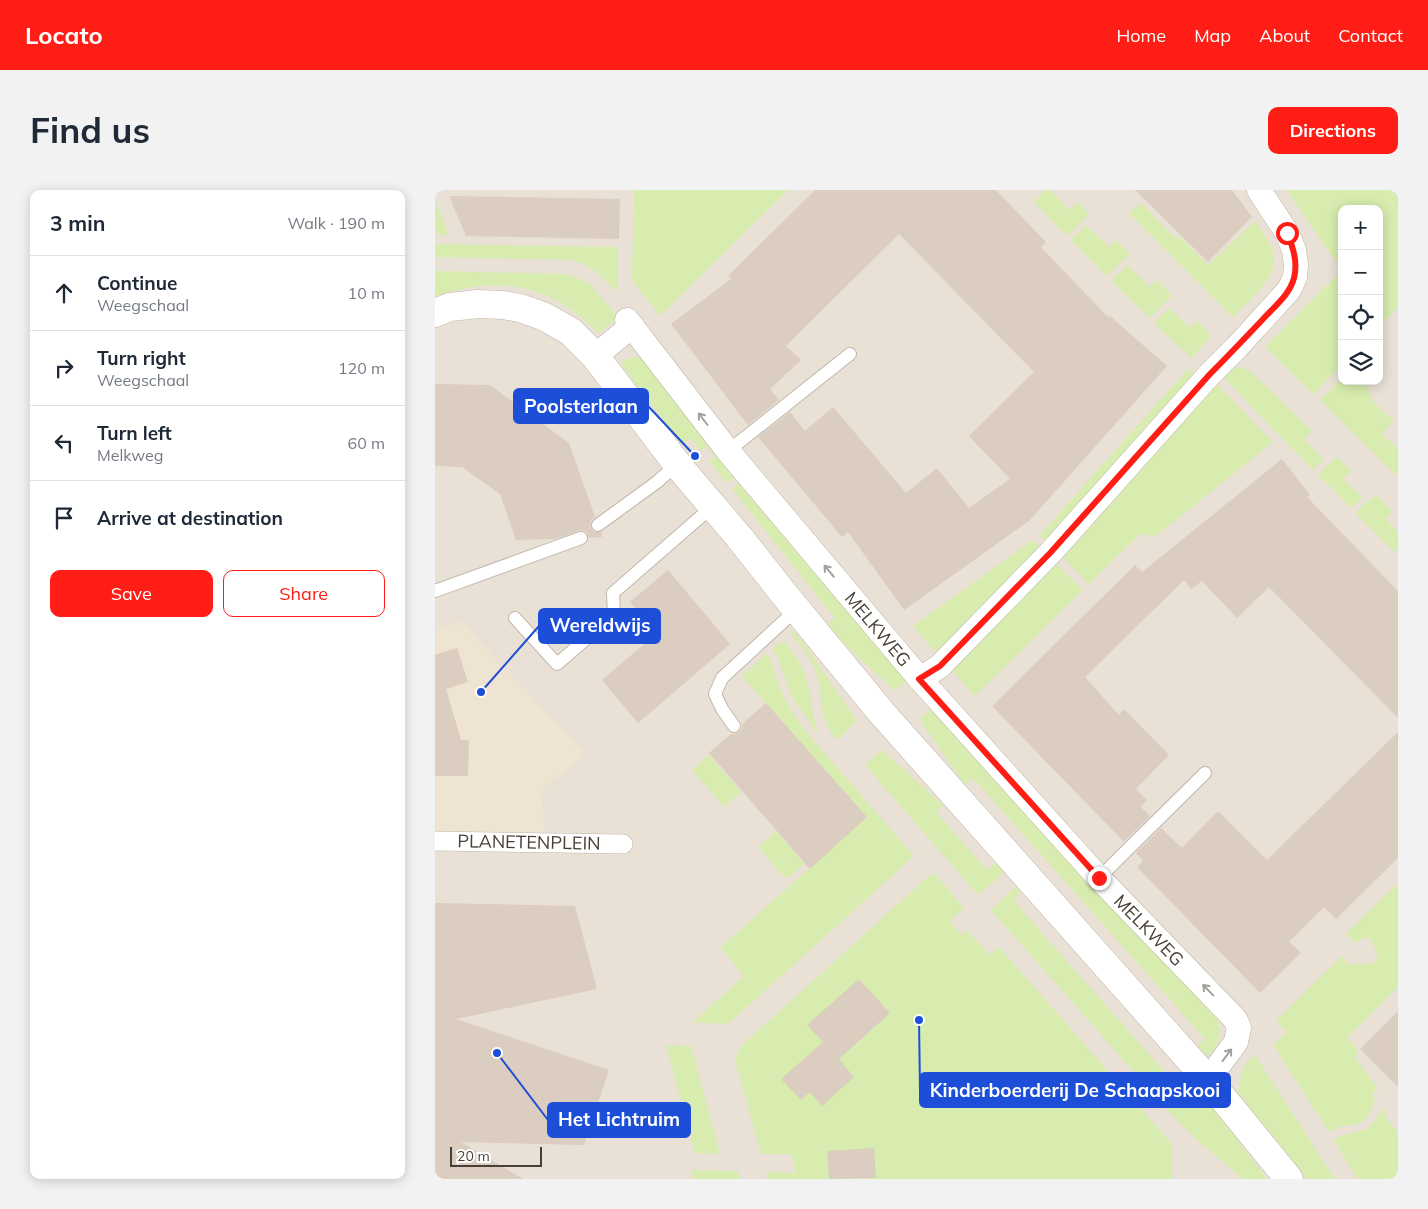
<!DOCTYPE html>
<html lang="en">
<head>
<meta charset="utf-8">
<style>
  :root { --surface:#fff; --page:#f2f2f3; --text:#1f2937; --muted:#747a83; --line:#e0e1e3; --accent:#ff1d15 }
  body { margin:0; font-family:Mulish,sans-serif; background:var(--page); color:var(--text) }
  .controls { position:absolute; right:15px; top:15px; display:grid; overflow:hidden; border-radius:10px; box-shadow:0 2px 12px #0003 }
  .controls button { width:45px; height:45px; display:grid; place-items:center; padding:0; border:0; border-bottom:1px solid var(--line); background:var(--surface); color:var(--text); font:25px sans-serif }
  .scale { position:absolute; left:15px; bottom:12px; width:92px; box-sizing:border-box; padding-left:5px; border:2px solid #493f36; border-top:0; font-size:14px; line-height:18px; white-space:nowrap; color:#493f36; -webkit-text-stroke:4px #fff; paint-order:stroke }
  .stop { position:absolute; width:15px; height:15px; margin:-11px; border:4px solid #ff1d15; border-radius:50%; background:#fff }
  .stop.end { background:#ff1d15; border-color:#fff; box-shadow:0 1px 5px #0008 }
  .list { margin:0; padding:0; list-style:none }
  h2 { display:flex; justify-content:space-between; align-items:center; height:65px; margin:0; padding:0 20px; font-size:21px }
  h2 small { font-size:16px; font-weight:400; color:var(--muted) }
  .list li { display:grid; grid-template-columns:32px 1fr auto; gap:15px; align-items:center; box-sizing:border-box; height:75px; padding:0 20px; border-top:1px solid var(--line) }
  .list b { display:block; font-size:19px; white-space:nowrap }
  .list p { margin:0; font-size:16px; white-space:nowrap; color:var(--muted) }
  .list em { font-size:16px; font-style:normal; color:var(--muted) }
  .actions { display:flex; gap:10px; padding:15px 20px }
  .actions a { flex:1; padding:11px 0; border:1px solid var(--accent); border-radius:10px; text-align:center; font-size:18px; color:var(--accent) }
  .actions .main { background:var(--accent); color:#fff }
  .icon { flex:none; width:28px; height:28px; fill:none; stroke:currentColor; stroke-width:2; stroke-linecap:round; stroke-linejoin:round }
  .map { position:relative; flex:none; width:963px; height:989px; overflow:hidden; border-radius:10px }
  header { display:flex; align-items:center; gap:30px; box-sizing:border-box; height:70px; padding:0 25px; background:var(--accent); color:#fff }
  header strong { font-size:24px }
  nav { display:flex; gap:28px; margin-inline-start:auto; font-size:18px }
  .intro { display:flex; align-items:center; justify-content:space-between; box-sizing:border-box; height:120px; padding:0 30px }
  h1 { margin:0; font-size:35px }
  .button { padding:12px 22px; border-radius:10px; background:var(--accent); color:#fff; font-size:18px; font-weight:700 }
  main { display:flex; gap:30px; padding:0 30px }
  aside { flex:1; background:var(--surface); border-radius:10px; box-shadow:0 2px 12px #0003 }
  .map>svg:first-child { display:block }
</style>
</head>
<body>
<header>
<strong>Locato</strong>
<nav><a>Home</a><a>Map</a><a>About</a><a>Contact</a></nav>
</header>
<div class="intro"><h1>Find us</h1><a class="button">Directions</a></div>
<main>
<aside>
<h2>3 min<small>Walk · 190 m</small></h2>
<ul class="list">
<li><svg class="icon" aria-label="ahead" viewBox="0 0 24 24"><path d="M12 20V5M6 11l6-6 6 6"/></svg><div><b>Continue</b><p>Weegschaal</p></div><em>10 m</em></li>
<li><svg class="icon" aria-label="right" viewBox="0 0 24 24"><path d="M7 20v-9h11M14 6l5 5-5 5"/></svg><div><b>Turn right</b><p>Weegschaal</p></div><em>120 m</em></li>
<li><svg class="icon" aria-label="left" viewBox="0 0 24 24"><path d="M17 20v-9H6M10 6l-5 5 5 5"/></svg><div><b>Turn left</b><p>Melkweg</p></div><em>60 m</em></li>
<li><svg class="icon" aria-label="arrive" viewBox="0 0 24 24"><path d="M6 21V4h12l-3 4 3 4H6"/></svg><div><b>Arrive at destination</b></div></li>
</ul>
<div class="actions"><a class="main">Save</a><a>Share</a></div>
</aside>
<div class="map">
<svg width="963" height="989" viewBox="0 0 963 989">
  <rect width="100%" height="100%" fill="#f5efe8"/>
  <!-- residential -->
  <path fill="#e9e1d5" fill-rule="evenodd" d="M0,0H963V989H0ZM907,19H944V191H907Z"/>
  <!-- education -->
  <path fill="#efe3d1" d="M25,430L150,564L106,601L110,645L0,643V440Z"/>
  <!-- green -->
  <g fill="#d7ecae">
    <path d="M199,0H353L225,126L197,90Z"/>
    <path d="M611,0H615L635,20L643,12L654,24L632,46L599,12Z"/>
    <path d="M851,0H963V117L950,131L944,124V19H907V80Z"/>
    <path d="M0,10L14,45L0,44Z"/>
    <path d="M706,13L741,49L744,46L773,75L820,31C827,42 837,53 839,66C842,89 813,111 798,127L694,23Z"/>
    <path d="M651,35L674,57L681,50L695,64L671,86L636,50Z"/>
    <path d="M0,54L183,57V98L179,100C167,85 156,76 138,70L0,67Z"/>
    <path d="M692,75L715,97L721,90L737,105L715,128L676,91Z"/>
    <path d="M0,81L132,84L154,93L180,124L181,130L163,143C155,135 146,127 137,120C97,91 45,89 0,107Z"/>
    <path d="M901,86L907,93V174L878,204L830,157Z"/>
    <path d="M734,118L755,138L763,131L772,140L776,147L756,168L719,133Z"/>
    <path d="M199,167L206,168L212,172L301,285L292,293L274,271L280,267L271,256L265,261L256,248L247,255L186,174L194,168Z"/>
    <path d="M801,177L807,178L815,181L877,241L869,250L889,269L878,280L788,187Z"/>
    <path d="M753,179L759,184L611,352L605,345Z"/>
    <path d="M907,189V191H932C932,212 945,218 959,231L947,244L963,259V287L885,210Z"/>
    <path d="M782,194L838,252L721,346L705,344L654,394L628,368Z"/>
    <path d="M902,267L916,281L908,289L927,307L916,318L883,285Z"/>
    <path d="M306,292L473,489L461,500H459L406,451L392,434L400,428L297,299Z"/>
    <path d="M941,305L957,321L950,329L963,342V358L959,362L920,323L932,311L933,312Z"/>
    <path d="M598,350L605,357L508,458L501,463L478,436Z"/>
    <path d="M621,374L648,400L540,506L517,480Z"/>
    <path d="M358,441H359L371,456L389,483L422,531L403,549H401C384,531 388,502 380,479C374,465 365,454 355,444Z"/>
    <path d="M348,450C358,462 368,475 372,491C376,508 378,527 383,545L357,507L341,464L337,459Z"/>
    <path d="M332,463C339,475 341,488 346,501C352,514 360,526 368,538L479,666L293,834L258,832L309,786L285,758L432,627L307,486Z"/>
    <path d="M499,517L782,825C787,841 786,856 772,866L762,856L770,849L538,588L530,595L484,529Z"/>
    <path d="M447,560L508,615L501,622L552,680L561,673L568,681L567,684L543,705L430,575Z"/>
    <path d="M274,565L306,602L289,617L257,580Z"/>
    <path d="M341,641L369,674L351,689L323,657Z"/>
    <path d="M500,684L529,718L515,731L526,745L532,740L554,765L564,757L737,954V989H333L331,982L361,983L356,964H326L302,877C300,869 301,863 306,856L495,685Z"/>
    <path d="M963,693V797L912,848L923,859L921,869L943,898L936,905L940,910L934,925L928,932L918,935L906,936L894,942L838,855L852,842L841,831L908,765L912,774H936L941,770L943,765L936,750L930,747L920,753L911,744Z"/>
    <path d="M580,697L586,702L578,710L736,889L746,881L788,931L832,989H808L768,955L747,935L727,914L556,720Z"/>
    <path d="M231,855L256,856L285,964L260,963Z"/>
    <path d="M820,865L900,989H871L802,901L805,898C805,884 808,873 820,865Z"/>
    <path d="M947,917C950,926 955,936 963,941V989H923L898,950C924,935 931,952 947,917Z"/>
    <path d="M256,980L303,981L305,989H258Z"/>
  </g>
  <!-- building -->
  <g fill="#dbcdbf">
    <path d="M380,0H561L611,52L606,57L623,75L674,128L675,126L732,176L595,330L469,420L413,342L407,347L323,247L355,222L370,241L398,217L471,303L502,278L534,318L575,289L534,246L599,182L464,44L351,156L366,170L335,199L344,210L313,235L236,134L296,89L293,86Z"/>
    <path d="M700,0H797L817,27L773,72Z"/>
    <path d="M14,6L185,9L184,49L31,46Z"/>
    <path d="M0,194L55,195L134,253L160,327L156,331L155,336L159,342H166L167,347L154,348L152,342L147,340L120,349L81,350L65,304L27,277L0,276Z"/>
    <path d="M847,269L875,305L872,307L963,401V528L834,397L802,428L767,391L756,399L749,390L650,487L684,525L689,519L734,565L701,599L712,610L706,617L715,626L689,652L557,516L700,375L707,382Z"/>
    <path d="M233,380L295,454L203,533L167,490L222,443L195,412Z"/>
    <path d="M22,458L33,492L11,499L26,550H34L33,586H0V465Z"/>
    <path d="M331,513L432,627L375,679L274,563L296,544H300L304,542L307,539V534Z"/>
    <path d="M963,542V668L901,729L889,717L854,752L866,763L825,803L702,677L708,671L701,663L726,638L747,658L783,621L832,670Z"/>
    <path d="M0,713L140,716L162,799L21,829L174,880L149,955L26,952L88,989H0Z"/>
    <path d="M424,789L455,823L404,869L419,887L387,916L375,902L366,910L346,889L388,852L372,835Z"/>
    <path d="M963,821V897L925,859Z"/>
    <path d="M439,958L441,988L394,989L392,961Z"/>
  </g>
  <g fill="none" stroke-linecap="round" stroke-linejoin="round">
    <defs>
      <g id="service">
        <path d="M293,261L415,164"/>
        <path d="M163,335L222,292L243,273"/>
        <path d="M0,401L146,348"/>
        <path d="M80,428L122,474L179,425L178,403L278,316"/>
        <path d="M299,536L287,519L280,504L287,488L362,419"/>
        <path d="M664,688L770,583"/>
      </g>
      <path id="pedestrian" d="M0,651L188,654"/>
      <g id="minor">
        <path d="M192,130L293,261L485,489L664,688L800,829L804,837L801,852L773,890"/>
        <path d="M160,166L197,136"/>
        <path d="M485,489L505,476L616,362L775,184L802,157L854,100L860,87L861,75L859,60L852,43L824,0"/>
      </g>
      <path id="tertiary" d="M0,123L15,117L43,114L68,115L85,118L108,126L135,141L160,166L246,279L304,347L349,404L446,522L773,890L854,989"/>
    </defs>
    <!-- service casing -->
    <use href="#service" stroke="#c1b6a9" stroke-width="14"/>
    <!-- pedestrian casing -->
    <use href="#pedestrian" stroke="#c1b6a9" stroke-width="20"/>
    <!-- minor casing -->
    <use href="#minor" stroke="#c1b6a9" stroke-width="25"/>
    <!-- tertiary casing -->
    <use href="#tertiary" stroke="#c1b6a9" stroke-width="29"/>
    <!-- service -->
    <use href="#service" stroke="#fff" stroke-width="12"/>
    <!-- pedestrian -->
    <use href="#pedestrian" stroke="#fff" stroke-width="19"/>
    <!-- minor -->
    <use href="#minor" stroke="#fff" stroke-width="24"/>
    <!-- tertiary -->
    <use href="#tertiary" stroke="#fff" stroke-width="28"/>
  </g>
  <!-- one-way arrows -->
  <defs><path id="oneway-shaft" d="M-6 0H5M1.5-3L5.5 0L1.5 3" fill="none" stroke-width="1.6" stroke-linecap="round" stroke-linejoin="round" transform="scale(1.25)"/></defs>
  <g stroke="#a49f9a">
    <use href="#oneway-shaft" transform="translate(268 229) rotate(-127)"/>
    <use href="#oneway-shaft" transform="translate(394 381) rotate(-130)"/>
    <use href="#oneway-shaft" transform="translate(773 800) rotate(-134)"/>
    <use href="#oneway-shaft" transform="translate(792 865) rotate(-54)"/>
  </g>
  <g fill="none" stroke-linecap="round" stroke-linejoin="round">
    <!-- route -->
    <path stroke="#ff1d15" stroke-width="6" d="M664,688L484,489L505,476L616,362L775,184C794,165 811,147 829,128C840,116 855,104 859,88C863,72 858,57 852,43"/>
  </g>
  <g text-anchor="middle" dominant-baseline="central" stroke-width="4" stroke-linejoin="round" paint-order="stroke">
    <!-- street labels -->
    <g font-size="18" fill="#493f36" stroke="#fff">
      <text transform="translate(443 439) rotate(50)">MELKWEG</text>
      <text transform="translate(94 652) rotate(1)">PLANETENPLEIN</text>
      <text transform="translate(714 740) rotate(46)">MELKWEG</text>
    </g>
  </g>
  <!-- callouts -->
  <path fill="none" stroke="#1d4ed8" stroke-width="2" d="M260 266L213 216M46 502L104 436M484 830L485 900M62 863L113 930"/>
  <g fill="#1d4ed8" stroke="#fff" stroke-width="2">
    <circle cx="260" cy="266" r="5"/>
    <circle cx="46" cy="502" r="5"/>
    <circle cx="484" cy="830" r="5"/>
    <circle cx="62" cy="863" r="5"/>
  </g>
  <g fill="#1d4ed8" stroke="#1d4ed8" stroke-width="2">
    <rect x="79" y="199" width="134" height="34" rx="5"/>
    <rect x="104" y="419" width="121" height="34" rx="5"/>
    <rect x="485" y="883" width="310" height="34" rx="5"/>
    <rect x="113" y="913" width="142" height="34" rx="5"/>
  </g>
  <g font-size="19" text-anchor="middle" font-weight="bold" fill="#fff">
    <text x="146" y="223">Poolsterlaan</text>
    <text x="165" y="442">Wereldwijs</text>
    <text x="640" y="907">Kinderboerderij De Schaapskooi</text>
    <text x="184" y="936">Het Lichtruim</text>
  </g>
</svg>
<div class="controls">
<button>+</button>
<button>−</button>
<button><svg class="icon" aria-label="locate" viewBox="0 0 24 24"><circle cx="12" cy="12" r="6"/><path d="M12 2v4M12 18v4M2 12h4M18 12h4"/></svg></button>
<button><svg class="icon" aria-label="layers" viewBox="0 0 24 24"><path d="M12 4l9 5-9 5-9-5zM3 14l9 5 9-5"/></svg></button>
</div>
<div class="scale">20 m</div>
<div class="stop" style="left:852px;top:43px"></div>
<div class="stop end" style="left:664px;top:688px"></div>
</div>
</main>
</body>
</html>
